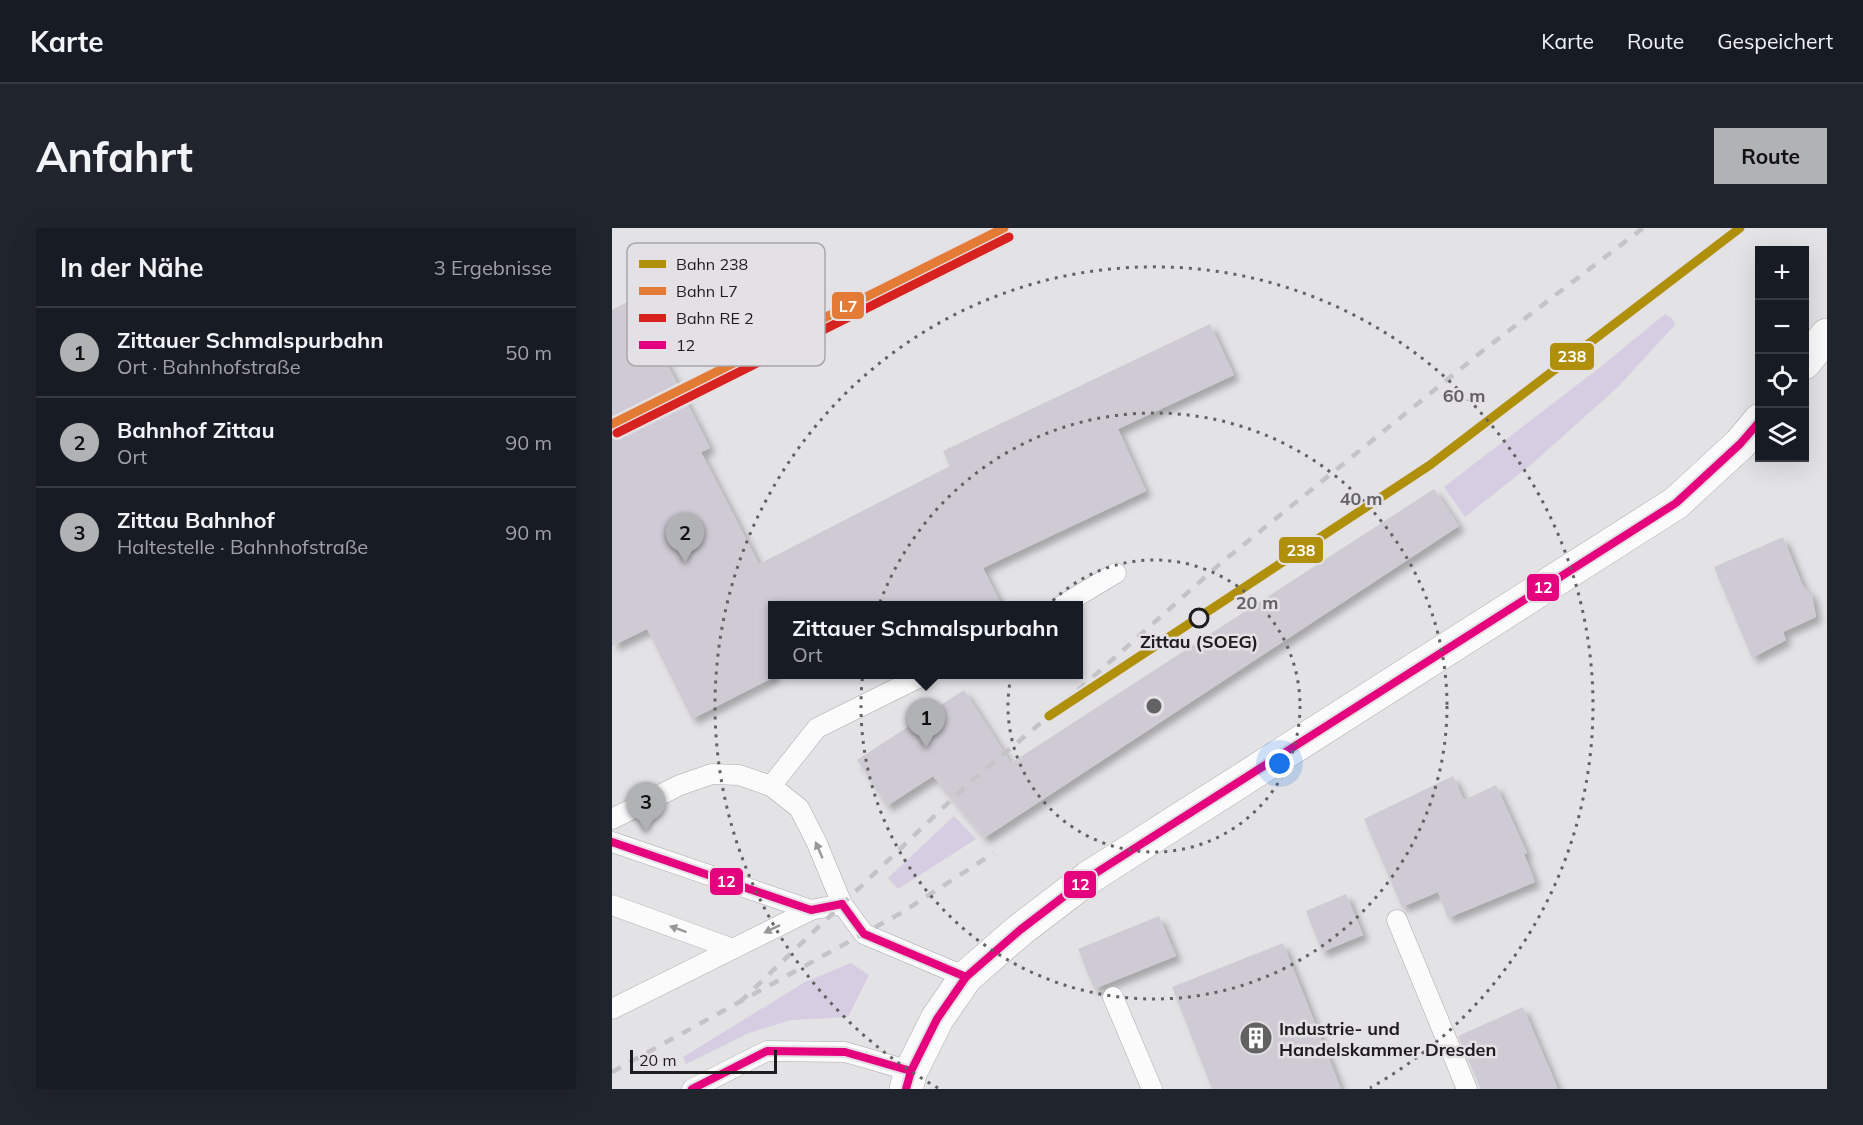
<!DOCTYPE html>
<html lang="de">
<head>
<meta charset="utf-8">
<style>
  :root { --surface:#171b24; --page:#20242c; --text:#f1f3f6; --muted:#9ea1a6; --line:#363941; --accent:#b1b2b4 }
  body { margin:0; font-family:Mulish,sans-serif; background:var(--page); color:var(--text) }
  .controls { position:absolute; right:18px; top:18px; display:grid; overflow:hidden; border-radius:0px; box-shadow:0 6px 24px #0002 }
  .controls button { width:54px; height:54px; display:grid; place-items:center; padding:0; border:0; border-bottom:2px solid var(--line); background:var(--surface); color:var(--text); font:30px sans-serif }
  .scale { position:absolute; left:18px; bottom:15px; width:147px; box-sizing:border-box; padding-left:6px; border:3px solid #1d1d1e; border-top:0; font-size:16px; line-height:21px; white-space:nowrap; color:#1d1d1e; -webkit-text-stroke:4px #e3e1e5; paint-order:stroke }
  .you { position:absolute; left:668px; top:536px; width:21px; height:21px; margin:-15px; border:4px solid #fff; border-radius:50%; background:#1a73e8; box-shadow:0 0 0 9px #1a73e833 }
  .badge { display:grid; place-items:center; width:39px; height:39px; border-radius:50%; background:var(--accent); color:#111; font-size:20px; font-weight:700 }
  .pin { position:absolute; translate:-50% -50px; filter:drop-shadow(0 2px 3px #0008) }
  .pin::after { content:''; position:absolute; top:32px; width:21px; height:18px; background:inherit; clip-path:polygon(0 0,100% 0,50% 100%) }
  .popup { position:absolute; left:156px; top:373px; width:315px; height:78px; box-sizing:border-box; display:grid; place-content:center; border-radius:0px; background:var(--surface); filter:drop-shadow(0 2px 4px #0005); font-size:20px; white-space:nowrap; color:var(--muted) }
  .popup b { font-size:22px; color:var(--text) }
  .popup::after { content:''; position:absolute; left:50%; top:100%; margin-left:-12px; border:12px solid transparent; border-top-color:var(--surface) }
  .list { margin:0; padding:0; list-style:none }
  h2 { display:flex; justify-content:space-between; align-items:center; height:78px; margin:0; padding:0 24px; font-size:26px }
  h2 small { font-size:20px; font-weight:400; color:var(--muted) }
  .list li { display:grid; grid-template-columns:39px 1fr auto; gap:18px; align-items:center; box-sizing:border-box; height:90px; padding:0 24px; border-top:2px solid var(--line) }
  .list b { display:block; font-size:22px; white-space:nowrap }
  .list p { margin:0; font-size:20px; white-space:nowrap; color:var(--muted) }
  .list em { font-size:20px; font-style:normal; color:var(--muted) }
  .icon { flex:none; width:33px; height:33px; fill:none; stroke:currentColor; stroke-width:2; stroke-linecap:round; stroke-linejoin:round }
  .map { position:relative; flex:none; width:1215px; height:861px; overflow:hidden; border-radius:0px }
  header { display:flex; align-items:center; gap:36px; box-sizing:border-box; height:84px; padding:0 30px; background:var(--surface); border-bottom:2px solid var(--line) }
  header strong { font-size:28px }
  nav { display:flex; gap:33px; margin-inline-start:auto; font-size:21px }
  .intro { display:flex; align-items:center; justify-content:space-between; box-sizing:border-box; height:144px; padding:0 36px }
  h1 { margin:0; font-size:42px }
  .button { padding:15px 27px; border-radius:0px; background:var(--accent); color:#111; font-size:21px; font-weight:700 }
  main { display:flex; gap:36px; padding:0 36px }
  aside { flex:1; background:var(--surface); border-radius:0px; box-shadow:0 6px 24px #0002 }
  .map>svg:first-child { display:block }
</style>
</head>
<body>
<header>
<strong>Karte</strong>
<nav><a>Karte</a><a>Route</a><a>Gespeichert</a></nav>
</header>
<div class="intro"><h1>Anfahrt</h1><a class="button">Route</a></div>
<main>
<aside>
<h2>In der Nähe<small>3 Ergebnisse</small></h2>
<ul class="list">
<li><span class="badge">1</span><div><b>Zittauer Schmalspurbahn</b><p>Ort · Bahnhofstraße</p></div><em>50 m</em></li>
<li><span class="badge">2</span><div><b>Bahnhof Zittau</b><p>Ort</p></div><em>90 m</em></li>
<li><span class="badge">3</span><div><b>Zittau Bahnhof</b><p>Haltestelle · Bahnhofstraße</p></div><em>90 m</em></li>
</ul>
</aside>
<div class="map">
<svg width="1215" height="861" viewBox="0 0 1215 861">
  <defs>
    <filter id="shadow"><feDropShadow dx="5.5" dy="5.5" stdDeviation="3" flood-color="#0004"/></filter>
  </defs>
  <rect width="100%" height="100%" fill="#e3e2e4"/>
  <!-- green -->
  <g fill="#d6cde3">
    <path d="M1053,86L1060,90L1063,97L1005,160L922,234L853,289L832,259L991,137Z"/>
    <path d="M342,588L364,611L286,661L276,650Z"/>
    <path d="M239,735L257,747L236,789L179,792L137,805L74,836L71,829L193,754Z"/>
  </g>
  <!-- building -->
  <g fill="#cfcbd5" filter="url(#shadow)">
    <path d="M45,58L71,111L48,122L98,220L89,224L147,336L338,238L331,223L598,96L622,147L506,201L534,263L371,340L390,378H161V447H166L80,491L35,401L0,418V82Z"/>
    <path d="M822,261L847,298L372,610L321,548L275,578L245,532L352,462L399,535Z"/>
    <path d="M1171,309L1191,358L1200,367L1204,389L1171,404L1174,412L1140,430L1102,339Z"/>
    <path d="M841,548L852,572L884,557L915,625L912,626L923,654L836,690L826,664L790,679L752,591Z"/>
    <path d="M734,666L751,707L710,724L694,683Z"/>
    <path d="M547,688L564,728L482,761L466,721Z"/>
    <path d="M671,715L729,861H600L560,759Z"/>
    <path d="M911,779L946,861H869L846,808Z"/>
  </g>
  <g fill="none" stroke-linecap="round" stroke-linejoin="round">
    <defs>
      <g id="service">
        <path d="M449,378L504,345"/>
        <path d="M159,558L205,500L314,446"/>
        <path d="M0,591L68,557L100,546L127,547L159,558L187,580L204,613L230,676L252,706L354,749"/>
        <path d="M0,614L199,682"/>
        <path d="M0,677L121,721"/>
        <path d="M785,692L855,861"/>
        <path d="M501,769L540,861"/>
        <path d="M0,781L199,682L230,676"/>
        <path d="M80,861L155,823L233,824L299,843"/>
      </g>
      <g id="minor">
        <path d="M1192,135L1215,107"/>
        <path d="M294,861L299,843L325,791L354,749L408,702L476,650L1064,275L1128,216L1148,192"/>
      </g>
    </defs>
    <!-- service casing -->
    <use href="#service" stroke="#aaa9ab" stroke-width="21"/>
    <!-- minor casing -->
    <use href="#minor" stroke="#aaa9ab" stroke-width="34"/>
    <!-- service -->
    <use href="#service" stroke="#fbfbfb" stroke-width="20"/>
    <!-- minor -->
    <use href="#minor" stroke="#fbfbfb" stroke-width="33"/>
    <!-- rail -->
    <g stroke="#c4c3c5" stroke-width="4.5" stroke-dasharray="10 10" stroke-linecap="butt">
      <path d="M128,774L357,555L437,488L609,335L873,121L1031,0"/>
      <path d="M0,844L289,685L382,625"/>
    </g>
    <defs>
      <g id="bus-1">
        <path d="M0,614L199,682L230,676"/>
        <path d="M230,676L252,706L354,749"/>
        <path d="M80,861L155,823L233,824L299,843"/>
        <path d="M294,861L299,843L325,791L354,749L408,702L476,650L1064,275L1128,216L1148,193"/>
      </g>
    </defs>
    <!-- bus-1 casing -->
    <use href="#bus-1" stroke="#e3e1e5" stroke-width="12"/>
    <!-- bus-1 -->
    <use href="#bus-1" stroke="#e5007d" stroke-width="8"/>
    <defs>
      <path id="rail-1" d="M437,488L818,237L1128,0"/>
      <path id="rail-2" d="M0,196L392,0"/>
      <path id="rail-3" d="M5,205L397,9"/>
    </defs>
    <!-- rail-1 casing -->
    <use href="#rail-1" stroke="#e3e1e5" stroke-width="14"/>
    <!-- rail-2 casing -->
    <use href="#rail-2" stroke="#e3e1e5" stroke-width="14"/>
    <!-- rail-3 casing -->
    <use href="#rail-3" stroke="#e3e1e5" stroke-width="14"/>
    <!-- rail-1 -->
    <use href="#rail-1" stroke="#b0900a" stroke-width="9"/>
    <!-- rail-2 -->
    <use href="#rail-2" stroke="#e37b36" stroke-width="9"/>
    <!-- rail-3 -->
    <use href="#rail-3" stroke="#d7221f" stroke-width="9"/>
  </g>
  <!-- one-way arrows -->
  <defs><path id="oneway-solid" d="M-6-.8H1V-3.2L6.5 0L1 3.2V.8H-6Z" transform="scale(1.5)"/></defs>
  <g fill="#979798">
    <use href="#oneway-solid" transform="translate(207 622) rotate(-113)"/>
    <use href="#oneway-solid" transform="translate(66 701) rotate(-160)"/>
    <use href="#oneway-solid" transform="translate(160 701) rotate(154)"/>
  </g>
  <!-- distance rings -->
  <g fill="none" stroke="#626263" stroke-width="3" stroke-dasharray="3 6">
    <circle cx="542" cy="478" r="146"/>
    <circle cx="542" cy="478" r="293"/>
    <path d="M326 860A439 439 0 1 1 758 860"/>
  </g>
  <!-- icons -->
  <defs>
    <symbol id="building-disc" viewBox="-11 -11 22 22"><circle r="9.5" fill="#626263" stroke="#e3e1e5"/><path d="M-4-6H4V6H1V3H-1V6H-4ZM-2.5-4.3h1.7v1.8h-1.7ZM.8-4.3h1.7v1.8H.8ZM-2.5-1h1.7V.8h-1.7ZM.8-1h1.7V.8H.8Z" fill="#fff"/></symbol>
  </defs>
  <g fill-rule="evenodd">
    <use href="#building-disc" x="625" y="791" width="38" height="38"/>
  </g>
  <!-- markers -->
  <circle fill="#e3e1e5" stroke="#1d1d1e" stroke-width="3" cx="587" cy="390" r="9"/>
  <g text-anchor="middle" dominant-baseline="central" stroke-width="5" stroke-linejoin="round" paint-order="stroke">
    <!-- stop labels -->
    <g font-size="18" font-weight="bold" fill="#1d1d1e" stroke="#e3e1e5">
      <text x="587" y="413">Zittau (SOEG)</text>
    </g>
    <!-- poi labels -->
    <g font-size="18" font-weight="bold" fill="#1d1d1e" stroke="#e3e1e5" text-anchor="start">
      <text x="667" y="800">Industrie- und<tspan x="667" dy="21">Handelskammer Dresden</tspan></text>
    </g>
  </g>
  <!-- legend -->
  <rect x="15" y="15" width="198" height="123" rx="9" fill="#e3e1e5" stroke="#a8a6a9" stroke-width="1.5"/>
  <rect x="27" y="32" width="27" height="8" fill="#b0900a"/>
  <rect x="27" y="59" width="27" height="8" fill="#e37b36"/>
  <rect x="27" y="86" width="27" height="8" fill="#d7221f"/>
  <rect x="27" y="113" width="27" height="8" fill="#e5007d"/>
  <g font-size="16" fill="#1d1d1e">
    <text x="64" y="42">Bahn 238</text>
    <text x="64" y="69">Bahn L7</text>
    <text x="64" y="96">Bahn RE 2</text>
    <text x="64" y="123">12</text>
  </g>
  <circle cx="542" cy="478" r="9" fill="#626263" stroke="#e3e1e5" stroke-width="3"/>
  <g font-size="18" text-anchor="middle" font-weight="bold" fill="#626263" stroke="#e3e1e5" stroke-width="5" stroke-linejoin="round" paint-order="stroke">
    <text x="852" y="174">60 m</text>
    <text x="749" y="277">40 m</text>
    <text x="645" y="381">20 m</text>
  </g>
  <g stroke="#e3e1e5" stroke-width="2">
    <rect x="219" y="63" width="34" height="29" rx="6" fill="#e37b36"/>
    <rect x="937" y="114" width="46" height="29" rx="6" fill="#b0900a"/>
    <rect x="666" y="308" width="46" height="28" rx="6" fill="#b0900a"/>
    <rect x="914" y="345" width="34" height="29" rx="6" fill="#e5007d"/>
    <rect x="97" y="639" width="35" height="29" rx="6" fill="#e5007d"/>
    <rect x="451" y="642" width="34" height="29" rx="6" fill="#e5007d"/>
  </g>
  <g font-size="16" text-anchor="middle" font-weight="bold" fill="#fff">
    <text x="236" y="84">L7</text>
    <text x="960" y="134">238</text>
    <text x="689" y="328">238</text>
    <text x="931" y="365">12</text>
    <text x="114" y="659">12</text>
    <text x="468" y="662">12</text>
  </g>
</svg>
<div class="controls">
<button>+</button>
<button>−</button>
<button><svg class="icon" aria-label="locate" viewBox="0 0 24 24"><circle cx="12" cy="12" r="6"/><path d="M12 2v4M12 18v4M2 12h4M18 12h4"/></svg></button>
<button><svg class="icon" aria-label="layers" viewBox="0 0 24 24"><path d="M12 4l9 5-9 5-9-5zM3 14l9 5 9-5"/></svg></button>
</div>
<div class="scale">20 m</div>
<div class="you"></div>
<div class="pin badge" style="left:314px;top:520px">1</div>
<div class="popup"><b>Zittauer Schmalspurbahn</b>Ort</div>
<div class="pin badge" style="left:73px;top:335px">2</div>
<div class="pin badge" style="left:34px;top:604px">3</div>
</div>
</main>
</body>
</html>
